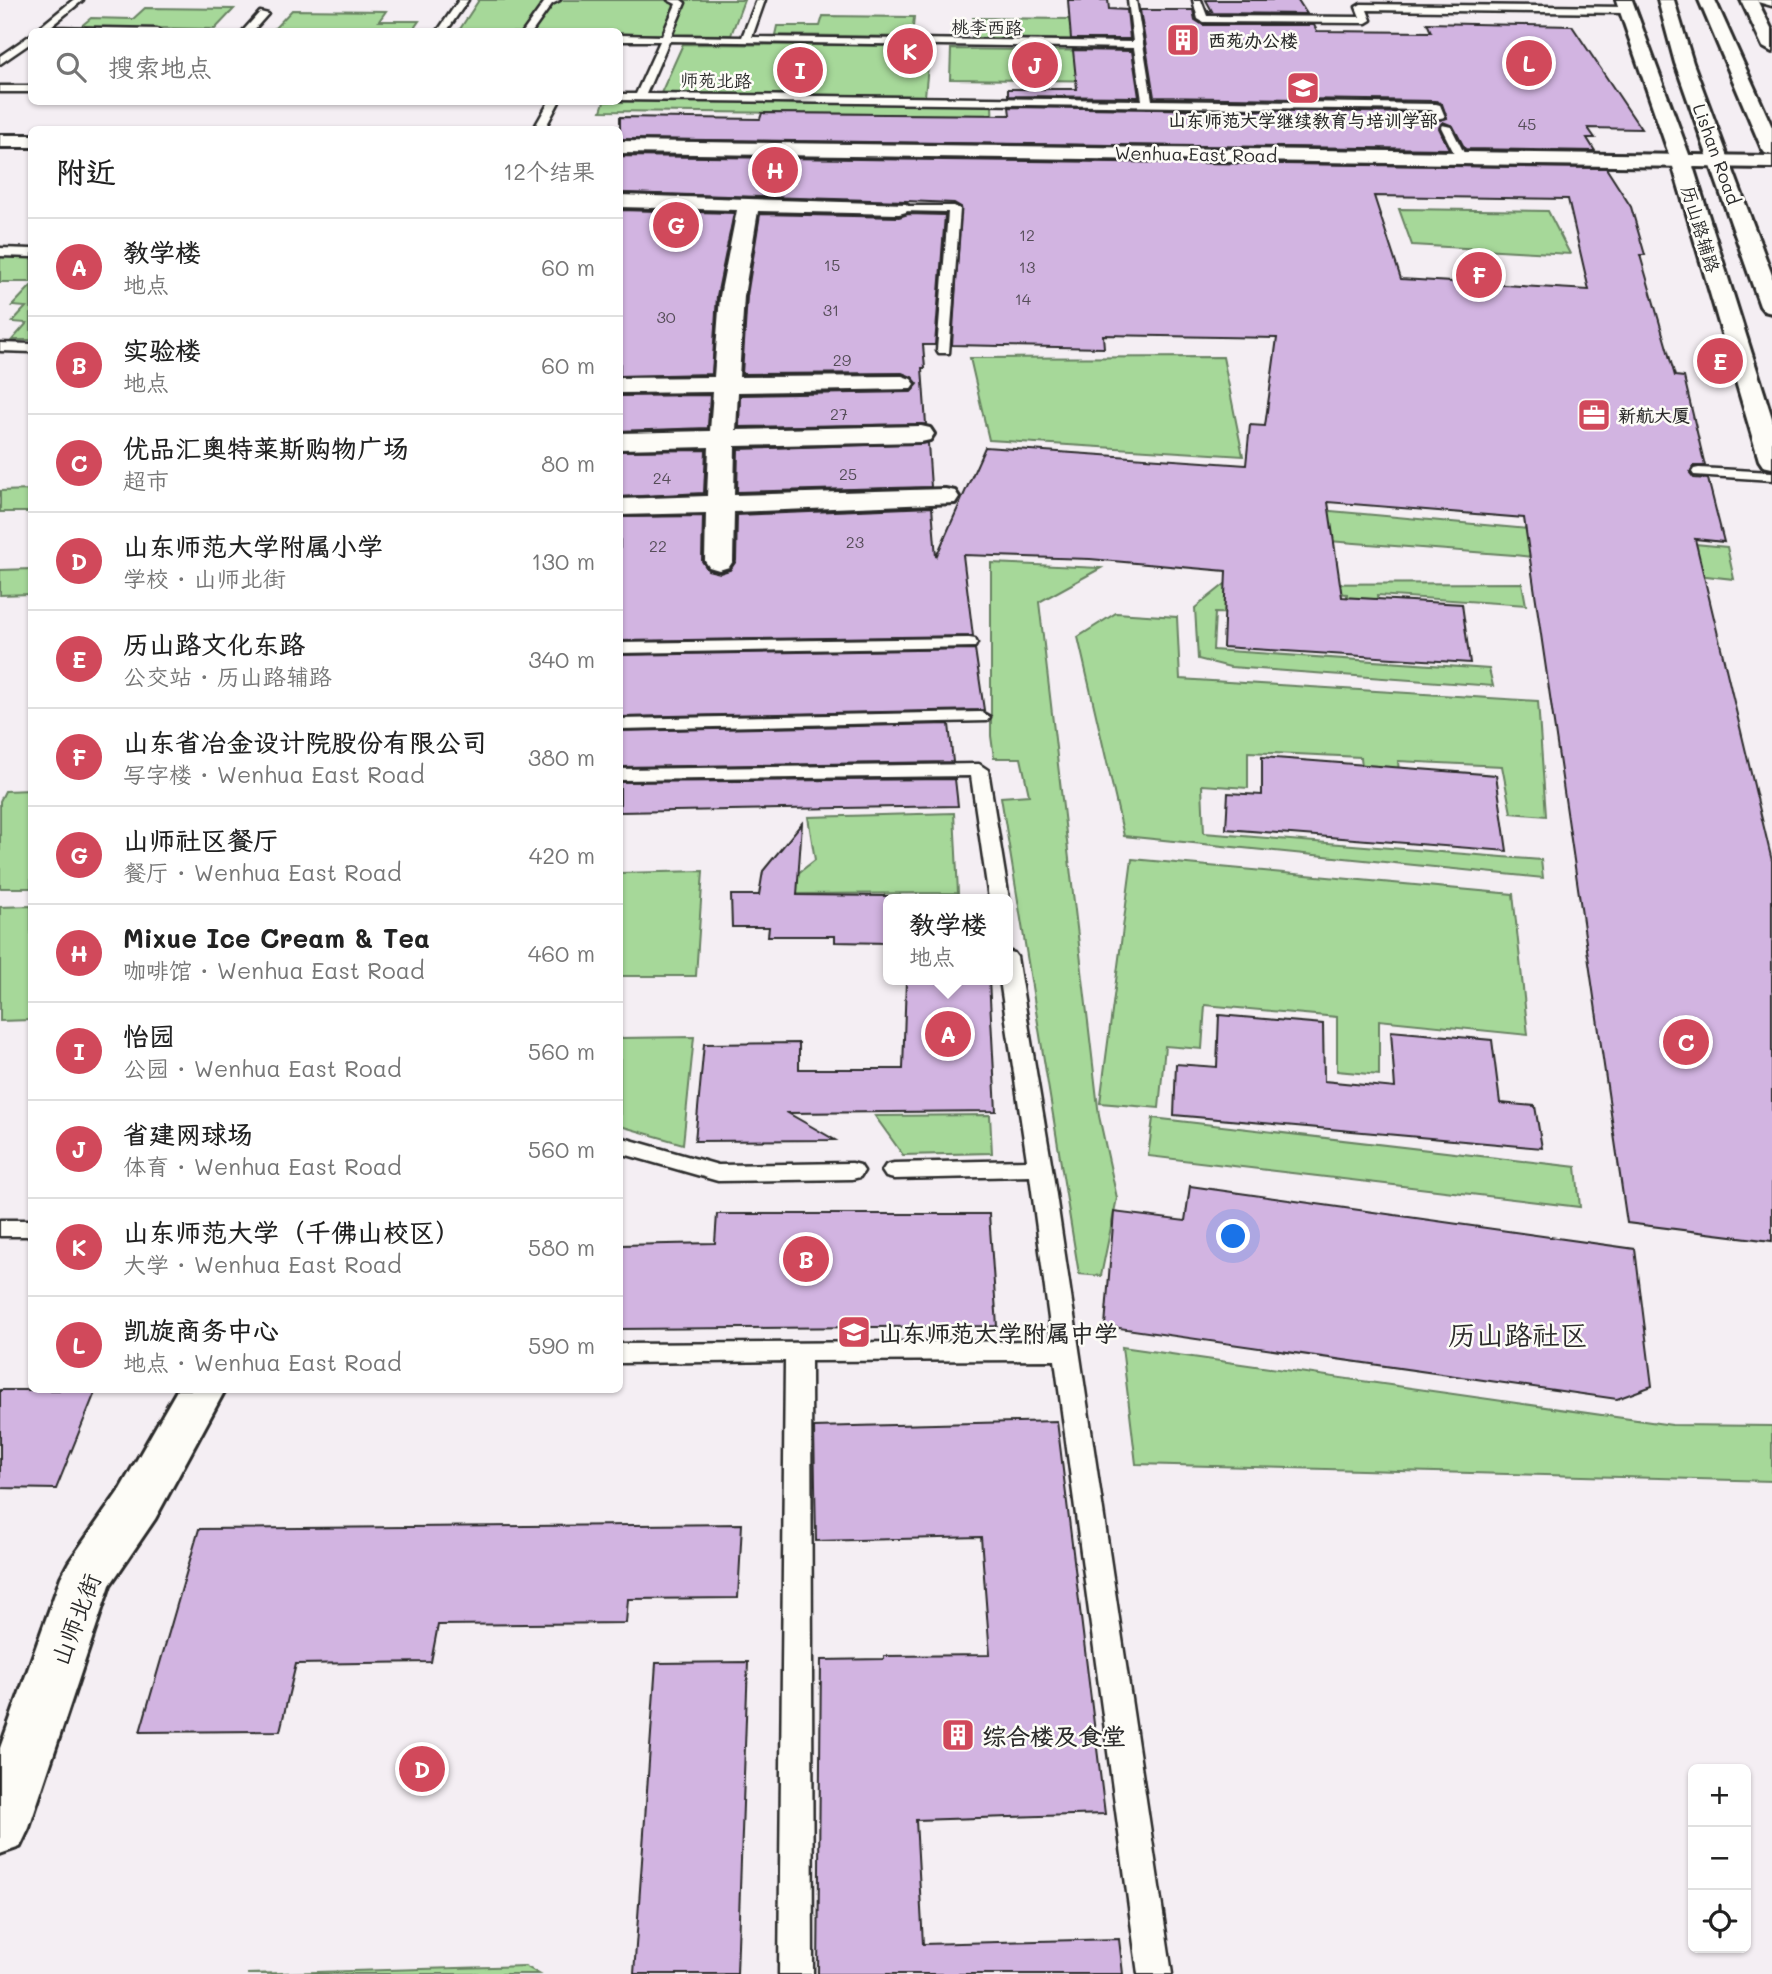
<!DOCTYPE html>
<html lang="zh">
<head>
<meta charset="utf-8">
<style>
  :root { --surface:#fff; --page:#f6f6f6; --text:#222; --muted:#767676; --line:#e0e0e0; --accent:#d1495b }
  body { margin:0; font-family:Mali,"LXGW WenKai TC",sans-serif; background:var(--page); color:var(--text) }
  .controls { position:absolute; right:21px; bottom:21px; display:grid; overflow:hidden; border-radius:10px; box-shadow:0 2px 5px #0004 }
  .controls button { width:63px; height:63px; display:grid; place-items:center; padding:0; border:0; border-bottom:2px solid var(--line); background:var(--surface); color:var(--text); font:35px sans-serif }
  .you { position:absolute; left:1234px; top:1237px; width:24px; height:24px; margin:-18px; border:5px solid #fff; border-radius:50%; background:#1a73e8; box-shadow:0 0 0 10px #1a73e833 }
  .badge { display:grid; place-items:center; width:46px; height:46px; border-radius:50%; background:var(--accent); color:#fff; font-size:23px; font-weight:700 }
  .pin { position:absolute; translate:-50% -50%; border:4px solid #fff; box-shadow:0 2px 7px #0006 }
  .popup { position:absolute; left:883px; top:894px; width:130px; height:91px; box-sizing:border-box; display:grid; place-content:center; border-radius:10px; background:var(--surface); filter:drop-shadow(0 2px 5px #0005); font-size:23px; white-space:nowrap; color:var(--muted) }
  .popup b { font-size:26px; color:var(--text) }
  .popup::after { content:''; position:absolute; left:50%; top:100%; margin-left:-14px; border:14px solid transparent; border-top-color:var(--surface) }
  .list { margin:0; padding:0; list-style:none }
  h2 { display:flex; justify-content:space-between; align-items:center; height:91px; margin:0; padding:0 28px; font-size:30px }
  h2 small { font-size:23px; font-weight:400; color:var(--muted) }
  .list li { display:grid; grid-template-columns:46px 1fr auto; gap:21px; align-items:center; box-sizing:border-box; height:98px; padding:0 28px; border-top:2px solid var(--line) }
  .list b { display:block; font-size:26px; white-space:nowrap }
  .list p { margin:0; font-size:23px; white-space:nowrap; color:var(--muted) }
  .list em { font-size:23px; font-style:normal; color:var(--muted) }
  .icon { flex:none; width:38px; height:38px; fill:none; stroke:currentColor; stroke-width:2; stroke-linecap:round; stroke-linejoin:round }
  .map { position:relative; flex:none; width:1772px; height:1974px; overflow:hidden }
  .search { position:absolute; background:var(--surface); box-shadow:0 2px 5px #0004; left:28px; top:28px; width:595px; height:77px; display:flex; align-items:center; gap:18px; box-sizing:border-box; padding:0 24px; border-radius:10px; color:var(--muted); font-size:26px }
  .panel { position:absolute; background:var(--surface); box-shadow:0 2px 5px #0004; left:28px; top:126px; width:595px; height:1267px; border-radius:10px }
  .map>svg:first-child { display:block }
</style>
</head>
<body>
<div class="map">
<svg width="1772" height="1974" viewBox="0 0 1772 1974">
  <rect width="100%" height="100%" fill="#f4eef3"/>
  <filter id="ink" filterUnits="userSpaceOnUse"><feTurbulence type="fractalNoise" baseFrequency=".0143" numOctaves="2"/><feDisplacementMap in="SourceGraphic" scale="14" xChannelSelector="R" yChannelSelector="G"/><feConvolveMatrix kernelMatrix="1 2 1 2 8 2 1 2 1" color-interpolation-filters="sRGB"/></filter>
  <g filter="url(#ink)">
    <!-- green -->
    <g fill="#a6d899" stroke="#688262" stroke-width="2">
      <path d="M479,0H744L731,35L458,32Z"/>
      <path d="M145,8L234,9L215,29L80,27L91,18L133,19Z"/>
      <path d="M292,10L386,11L379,21H419L412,31L273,30Z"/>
      <path d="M823,16L914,17L912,37L775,35L777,26H820Z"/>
      <path d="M973,18L1069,19L1071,29H1112L1114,40L972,38Z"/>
      <path d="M683,44L930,46L925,96L661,93Z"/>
      <path d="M951,49L1116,51L1122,81L950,79Z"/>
      <path d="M620,101L992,104L993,135L974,115L601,111L604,102Z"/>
      <path d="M1399,209L1548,211L1570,254L1412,245Z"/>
      <path d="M0,256L31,257V282H0Z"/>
      <path d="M31,286V340H12L27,323L12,322L26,307L12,306Z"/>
      <path d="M1223,357L1243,456L989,440L970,358Z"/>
      <path d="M990,480L1727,547L1734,579L1514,555L1101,524Z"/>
      <path d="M31,490V512H0V491Z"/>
      <path d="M991,563L1101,568L1039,602L1099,1116L1117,1198L1101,1276L1079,1274L1001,797L1029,795L1021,758H994L991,736Z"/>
      <path d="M31,569V594L0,595V570Z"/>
      <path d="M1522,583L1526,605L1377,595L1379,626L1348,624L1347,594L1244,587L1242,614L1215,613L1213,650L1489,669L1493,686L1230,667L1198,659L1195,608L1225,584Z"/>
      <path d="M1116,613L1177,617L1180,679L1538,701L1546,816L1511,813L1502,766L1398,761L1402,804L1365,801L1361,757L1248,752V788L1202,785L1204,833L1541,860L1543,878L1124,836L1078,637Z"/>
      <path d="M31,790V888H0V801L5,791Z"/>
      <path d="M954,813L958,893L789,894L788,881L815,860L808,817Z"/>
      <path d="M1132,859L1513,894L1528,1035L1379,1020V1075L1337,1071V1017L1205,1005L1202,1049L1165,1046L1159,1108L1100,1103Z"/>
      <path d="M703,871L696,976H620V873Z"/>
      <path d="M31,906V1020L0,1021V907Z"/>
      <path d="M694,1037L683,1144L620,1126V1038Z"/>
      <path d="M990,1115L992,1153L903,1155L875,1116Z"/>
      <path d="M1153,1118L1576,1167L1580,1207L1148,1156Z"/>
      <path d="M1122,1347L1672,1425L1772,1426V1481L1136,1464Z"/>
      <path d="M525,1966L539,1974H247Z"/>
    </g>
    <!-- building -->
    <g fill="#d2b4e1" stroke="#2b2b2b" stroke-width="2" fill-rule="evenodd">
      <path d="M1068,0H1108L1109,9L1127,10L1130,39H1071Z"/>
      <path d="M1206,0H1298L1307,14L1209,13L1208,11H1212Z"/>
      <path d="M1140,10H1193L1195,20L1203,25H1314L1317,31L1431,32L1427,23L1572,26L1641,129L1588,128L1595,138H1587L1595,151L1465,149L1453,126L1443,122L1439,128L1449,149L620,139V117L760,119L762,113L1010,115L1009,107L1430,113L1435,121L1447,118L1442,104L1436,101L1154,97Z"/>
      <path d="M1073,50L1132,51L1139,97L1008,96V89H1077Z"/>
      <path d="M620,156L1606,168L1631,207L1645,255H1640L1675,376L1684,377L1705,466H1693L1690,473L1694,478L1708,479L1724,542L1695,539L1772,861V1241L1627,1223L1524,518L1328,502L1342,597L1462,604L1470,663L1223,647L1226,571L1090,559L963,555L973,636L620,641V517L703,516L702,561L708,570L720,573L730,570L736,561L737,515L932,507L936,557L985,447L1246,465L1250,425L1265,426L1277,338L1103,335L1104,348L952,345L961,207L954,203L906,201L620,193ZM1374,196L1568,199L1589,290L1401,279Z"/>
      <path d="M620,210L734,213L717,296L712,374L620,376Z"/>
      <path d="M760,214L899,217L908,214L945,215L935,345H923L925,368H922L926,424L739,427L740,395L911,392L918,384L912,377L902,373L742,374L747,296Z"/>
      <path d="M620,396L710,395L708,428L620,431Z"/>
      <path d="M928,443L931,487L737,492L738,449Z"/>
      <path d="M706,450L704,493L620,497V451Z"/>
      <path d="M975,649L984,710L620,717V655Z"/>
      <path d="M949,724L953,762L620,767V731Z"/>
      <path d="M1262,757L1496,775L1507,851L1226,829L1228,793L1262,795Z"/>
      <path d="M955,779L958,806L620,812V782Z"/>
      <path d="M802,823L797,895L888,896V943L835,942V936H768L769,927H732L731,895H759L763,871Z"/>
      <path d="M906,980H989L996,1111L788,1113L835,1140L695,1141L704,1044L799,1043V1069H903Z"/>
      <path d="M1219,1015L1323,1024L1324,1081L1395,1088L1391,1031L1492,1040L1500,1103L1535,1106L1542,1148L1174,1115L1176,1064L1217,1067Z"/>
      <path d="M1190,1186L1635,1249L1652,1386L1617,1399L1105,1326L1114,1212L1185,1221Z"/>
      <path d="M717,1214H989L997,1326L620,1329V1245L715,1243Z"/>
      <path d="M0,1390H96L56,1489L0,1488Z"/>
      <path d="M1057,1421L1105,1814L916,1820L923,1944L1119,1939L1123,1974H818L821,1660L884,1659V1656L990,1655L981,1537L816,1541L814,1427Z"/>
      <path d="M742,1524L738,1598L628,1599L626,1623L438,1625L431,1662L296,1664L280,1731L140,1732L199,1529Z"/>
      <path d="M748,1662L737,1974H634L656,1663Z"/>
    </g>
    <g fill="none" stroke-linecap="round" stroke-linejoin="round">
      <defs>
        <g id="service">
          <path d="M73,0H83L50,27L157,29L161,32H34Z"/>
          <path d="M459,0H468L446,32H437Z"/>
          <path d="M546,0H560L552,4L532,32H523Z"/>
          <path d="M668,0H681L685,3L671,36L742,37L757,0H765L752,37L1133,42L1128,0H1136L1152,100L1436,104L1440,105L1445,117L1436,119L1432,110L620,100V94H636L660,41H620V35L662,36L676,4ZM669,41L1134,48L1142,100L646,94Z"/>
          <path d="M1193,0H1201L1207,16L1360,17L1356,7L1361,4L1626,7L1631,10L1626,13L1367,10L1371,20L1366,23L1203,22L1198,19Z"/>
          <path d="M1757,0H1772V6L1758,2Z"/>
          <path d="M260,12L268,14L252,32H242Z"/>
          <path d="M32,34V42L0,64V56Z"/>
          <rect x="0" y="86" width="32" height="6"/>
          <path d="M549,102H559L544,130H533Z"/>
          <path d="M1442,125L1451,127L1466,157L1465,159L1456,157L1441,127Z"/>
          <path d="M895,206H954L960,209L949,353H939L937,350L948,212L899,211L893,208Z"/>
          <path d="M0,248L32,249V257L0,256Z"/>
          <path d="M0,343L32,344V352L0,351Z"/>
          <path d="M1699,468L1772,472V480L1694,475L1692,472L1694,469Z"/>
          <path d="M969,638L975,639L977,643L975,647L620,653V643Z"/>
          <path d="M981,712L990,717L987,721L620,729V719Z"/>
          <path d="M979,764L988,770L1009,899L1007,901L989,899L971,776L620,780V769Z"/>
          <path d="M1007,951L1014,953L1017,957L1052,1168L1172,1974H1138L1055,1360L811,1361L813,1974H779L785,1361L620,1363V1344L1052,1341L1030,1176L894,1179L886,1177L882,1171L886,1165L894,1163L1027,1160L1000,980H1007Z"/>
          <path d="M620,1137L718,1165L852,1163L860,1165L864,1171L860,1177L852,1179L718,1181L620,1153Z"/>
          <rect x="0" y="1220" width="32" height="16"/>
        </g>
        <path id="minor" d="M620,195L906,204L910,208L906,212L899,214L758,211L744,296L739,377L902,376L911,379L915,384L911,389L738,392L736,430L921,426L930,428L934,434L930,440L921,442L735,446L734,495L945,489L955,491L959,497L955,503L734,512L733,561L729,567L719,570L709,567L705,561L706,513L620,515V499L707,496L709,447L620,449V433L710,431L713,392L620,393V378L714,377L720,296L737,210L620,207Z"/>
        <g id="tertiary">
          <path d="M1616,0H1632L1691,160L1772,418V468L1763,466L1759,460L1671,160Z"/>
          <path d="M1741,0H1757L1772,30V52L1763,47Z"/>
          <path d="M177,1390H225L155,1519L110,1585L29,1828L20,1847L0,1854V1748L61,1577L69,1562L119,1491Z"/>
        </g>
        <g id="secondary">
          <rect x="0" y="135" width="32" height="12"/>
          <path d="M620,141L1772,156V168L620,153Z"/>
        </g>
        <g id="primary">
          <path d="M1658,0H1674L1693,63L1772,275V313L1764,311L1760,306L1675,63Z"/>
          <path d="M1699,0H1715L1772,127V155L1765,153L1762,149Z"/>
        </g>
      </defs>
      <!-- service casing -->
      <use href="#service" stroke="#2b2b2b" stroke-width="5"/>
      <!-- minor casing -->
      <use href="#minor" stroke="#2b2b2b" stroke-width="6"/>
      <!-- tertiary casing -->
      <use href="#tertiary" stroke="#2b2b2b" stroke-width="6"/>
      <!-- secondary casing -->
      <use href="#secondary" stroke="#2b2b2b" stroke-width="6"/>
      <!-- primary casing -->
      <use href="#primary" stroke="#2b2b2b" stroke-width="6"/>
      <!-- service -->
      <use href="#service" fill="#fdfcf7" fill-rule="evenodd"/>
      <!-- minor -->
      <use href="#minor" fill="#fdfcf7" fill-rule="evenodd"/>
      <!-- tertiary -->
      <use href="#tertiary" fill="#fdfcf7" fill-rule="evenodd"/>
      <!-- secondary -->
      <use href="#secondary" fill="#fdfcf7" fill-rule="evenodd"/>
      <!-- primary -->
      <use href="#primary" fill="#fdfcf7" fill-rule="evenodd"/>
    </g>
  </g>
  <!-- icons -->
  <defs>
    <symbol id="building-square" viewBox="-11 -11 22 22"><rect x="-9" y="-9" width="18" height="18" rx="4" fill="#d1495b" stroke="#fdfcf7"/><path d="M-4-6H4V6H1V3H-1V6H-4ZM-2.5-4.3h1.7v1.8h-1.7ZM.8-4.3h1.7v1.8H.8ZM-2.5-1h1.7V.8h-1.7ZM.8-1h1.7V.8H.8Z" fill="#fff"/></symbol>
    <symbol id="university-square" viewBox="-11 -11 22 22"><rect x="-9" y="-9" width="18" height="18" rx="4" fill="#d1495b" stroke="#fdfcf7"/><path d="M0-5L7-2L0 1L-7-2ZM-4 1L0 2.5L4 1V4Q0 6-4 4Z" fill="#fff"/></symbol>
    <symbol id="office-square" viewBox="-11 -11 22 22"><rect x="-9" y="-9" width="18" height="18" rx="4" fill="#d1495b" stroke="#fdfcf7"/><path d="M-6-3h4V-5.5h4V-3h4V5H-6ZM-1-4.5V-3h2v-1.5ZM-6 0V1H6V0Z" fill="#fff"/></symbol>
    <symbol id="school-square" viewBox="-11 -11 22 22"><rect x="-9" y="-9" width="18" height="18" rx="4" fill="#d1495b" stroke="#fdfcf7"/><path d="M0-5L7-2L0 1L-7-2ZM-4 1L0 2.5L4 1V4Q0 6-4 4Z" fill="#fff"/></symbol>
  </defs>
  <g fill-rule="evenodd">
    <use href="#building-square" x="1164" y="21" width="38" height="38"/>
    <use href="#university-square" x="1284" y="69" width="38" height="38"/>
    <use href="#office-square" x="1575" y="396" width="38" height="38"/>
    <use href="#school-square" x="835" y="1313" width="38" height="38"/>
    <use href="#building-square" x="939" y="1716" width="38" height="38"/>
  </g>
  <g text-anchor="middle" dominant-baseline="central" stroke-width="5" stroke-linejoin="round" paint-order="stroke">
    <!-- far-number labels -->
    <g font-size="16" fill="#554d58">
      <text x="1527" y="123">45</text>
      <text x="1027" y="234">12</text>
      <text x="832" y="264">15</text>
      <text x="1027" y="266">13</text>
      <text x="1023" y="298">14</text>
      <text x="831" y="309">31</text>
      <text x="666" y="316">30</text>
      <text x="842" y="359">29</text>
      <text x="839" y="413">27</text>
      <text x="848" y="473">25</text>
      <text x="662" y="477">24</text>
      <text x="855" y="541">23</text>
      <text x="658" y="545">22</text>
    </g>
    <!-- far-street labels -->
    <g font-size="18" fill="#2b2b2b" stroke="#fdfcf7">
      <text transform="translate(987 27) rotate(1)">桃李西路</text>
      <text transform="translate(716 80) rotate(1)">师苑北路</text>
      <text transform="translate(1196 154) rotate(1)">Wenhua East Road</text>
      <text transform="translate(1717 154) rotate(70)">Lishan Road</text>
      <text transform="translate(1701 229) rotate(73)">历山路辅路</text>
    </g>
    <!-- far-poi labels -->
    <g font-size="18" font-weight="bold" fill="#2b2b2b" stroke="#fdfcf7" text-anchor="start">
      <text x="1208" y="40">西苑办公楼</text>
      <text x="1303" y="120" text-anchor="middle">山东师范大学继续教育与培训学部</text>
      <text x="1618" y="415">新航大厦</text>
    </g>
    <!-- near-poi labels -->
    <g font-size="24" font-weight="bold" fill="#2b2b2b" stroke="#fdfcf7" text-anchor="start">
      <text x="878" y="1332">山东师范大学附属中学</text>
      <text x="982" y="1735">综合楼及食堂</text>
    </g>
    <!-- near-street labels -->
    <g font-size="24" fill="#2b2b2b" stroke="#fdfcf7">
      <text transform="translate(75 1619) rotate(-69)">山师北街</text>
    </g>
    <!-- near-quarter labels -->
    <g font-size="28" fill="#2b2b2b" stroke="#fdfcf7">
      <text x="1518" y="1334">历山路社区</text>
    </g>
  </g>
</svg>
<div class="controls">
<button>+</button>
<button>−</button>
<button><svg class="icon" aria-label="locate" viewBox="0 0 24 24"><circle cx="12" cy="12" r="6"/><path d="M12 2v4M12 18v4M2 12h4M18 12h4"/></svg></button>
</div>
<div class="you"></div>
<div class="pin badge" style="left:948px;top:1034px">A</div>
<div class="popup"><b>教学楼</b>地点</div>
<div class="pin badge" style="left:806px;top:1259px">B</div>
<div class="pin badge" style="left:1686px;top:1042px">C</div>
<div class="pin badge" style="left:422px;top:1769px">D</div>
<div class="pin badge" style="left:1720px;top:361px">E</div>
<div class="pin badge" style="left:1479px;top:275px">F</div>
<div class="pin badge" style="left:676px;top:225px">G</div>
<div class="pin badge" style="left:775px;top:170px">H</div>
<div class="pin badge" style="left:800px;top:70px">I</div>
<div class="pin badge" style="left:1035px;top:65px">J</div>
<div class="pin badge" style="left:910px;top:51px">K</div>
<div class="pin badge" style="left:1529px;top:63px">L</div>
<div class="search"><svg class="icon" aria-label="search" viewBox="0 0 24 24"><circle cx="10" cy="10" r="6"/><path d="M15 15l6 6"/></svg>搜索地点</div>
<section class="panel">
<h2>附近<small>12个结果</small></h2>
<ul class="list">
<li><span class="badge">A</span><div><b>教学楼</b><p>地点</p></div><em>60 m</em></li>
<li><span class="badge">B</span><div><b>实验楼</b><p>地点</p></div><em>60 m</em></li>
<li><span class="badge">C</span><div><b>优品汇奥特莱斯购物广场</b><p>超市</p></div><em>80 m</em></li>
<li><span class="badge">D</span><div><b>山东师范大学附属小学</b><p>学校 · 山师北街</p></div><em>130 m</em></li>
<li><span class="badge">E</span><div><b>历山路文化东路</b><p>公交站 · 历山路辅路</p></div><em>340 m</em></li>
<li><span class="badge">F</span><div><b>山东省冶金设计院股份有限公司</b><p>写字楼 · Wenhua East Road</p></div><em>380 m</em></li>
<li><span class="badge">G</span><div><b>山师社区餐厅</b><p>餐厅 · Wenhua East Road</p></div><em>420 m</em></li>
<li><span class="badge">H</span><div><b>Mixue Ice Cream &amp; Tea</b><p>咖啡馆 · Wenhua East Road</p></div><em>460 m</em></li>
<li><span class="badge">I</span><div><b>怡园</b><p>公园 · Wenhua East Road</p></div><em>560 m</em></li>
<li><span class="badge">J</span><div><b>省建网球场</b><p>体育 · Wenhua East Road</p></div><em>560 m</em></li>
<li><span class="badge">K</span><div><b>山东师范大学（千佛山校区）</b><p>大学 · Wenhua East Road</p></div><em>580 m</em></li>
<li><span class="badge">L</span><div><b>凯旋商务中心</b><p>地点 · Wenhua East Road</p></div><em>590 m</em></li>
</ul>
</section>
</div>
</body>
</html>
